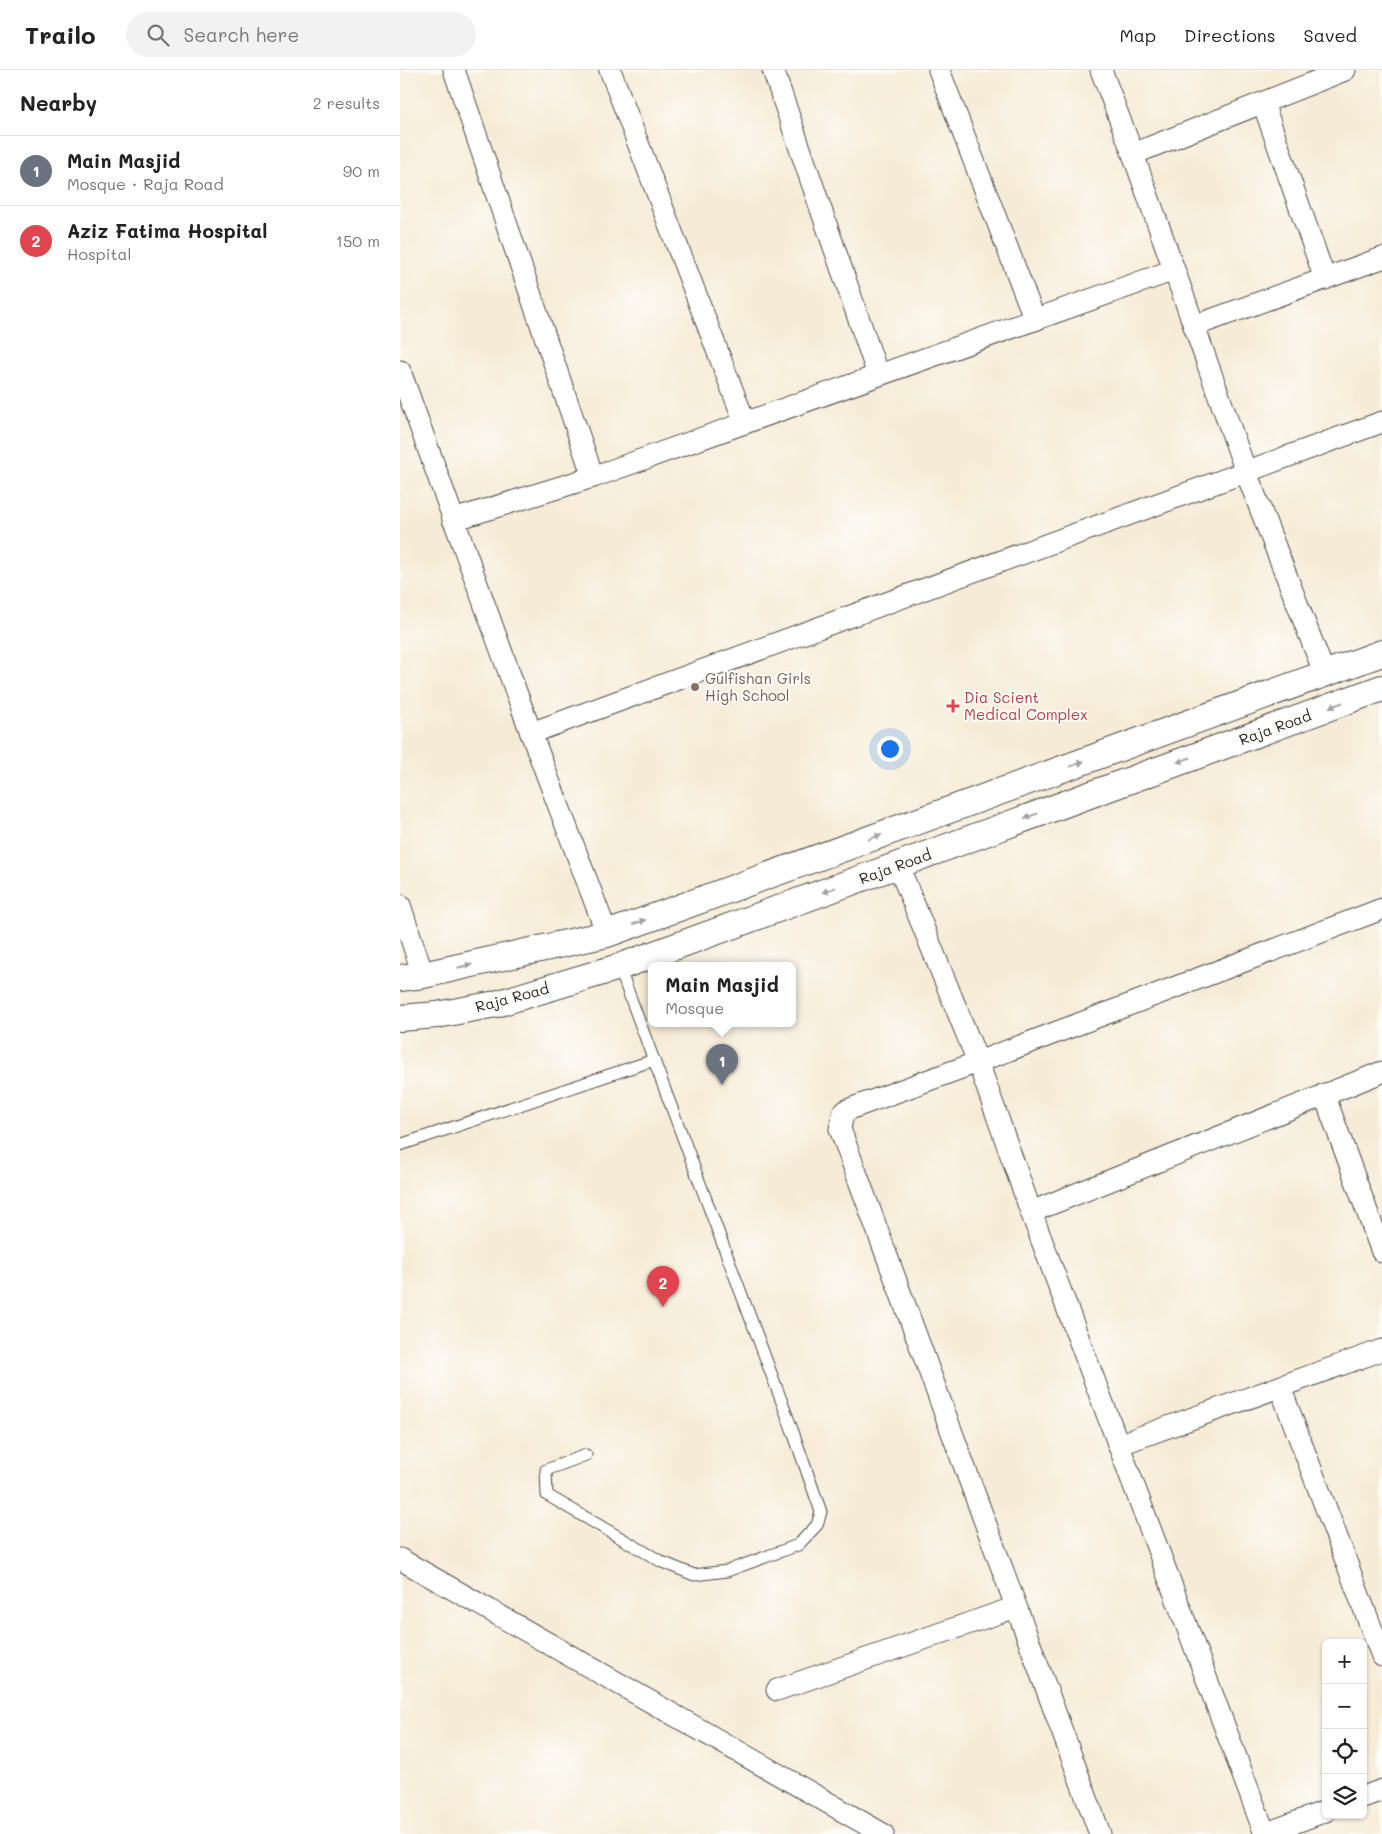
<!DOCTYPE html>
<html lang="en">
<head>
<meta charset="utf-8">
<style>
  :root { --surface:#fff; --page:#f2f2f2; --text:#222; --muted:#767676; --line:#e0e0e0; --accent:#1a73e8 }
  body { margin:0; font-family:Mali,sans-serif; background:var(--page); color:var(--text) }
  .controls { position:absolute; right:15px; bottom:15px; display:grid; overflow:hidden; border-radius:8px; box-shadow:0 1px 4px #0004 }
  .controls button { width:45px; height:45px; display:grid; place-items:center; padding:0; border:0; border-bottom:1px solid var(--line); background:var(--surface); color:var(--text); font:25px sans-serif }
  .you { position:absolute; left:489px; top:678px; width:18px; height:18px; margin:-12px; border:4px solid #fff; border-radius:50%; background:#1a73e8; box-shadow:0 0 0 8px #1a73e833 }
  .badge { display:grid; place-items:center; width:32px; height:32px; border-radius:50%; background:var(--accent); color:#fff; font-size:16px; font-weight:700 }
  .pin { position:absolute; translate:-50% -41px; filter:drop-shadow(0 1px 2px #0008) }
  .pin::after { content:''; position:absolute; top:26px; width:18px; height:15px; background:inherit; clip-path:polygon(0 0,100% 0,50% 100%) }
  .popup { position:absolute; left:248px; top:892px; width:148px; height:65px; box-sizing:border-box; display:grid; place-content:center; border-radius:8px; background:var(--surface); filter:drop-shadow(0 1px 4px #0005); font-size:16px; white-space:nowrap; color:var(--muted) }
  .popup b { font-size:19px; color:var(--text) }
  .popup::after { content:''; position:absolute; left:50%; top:100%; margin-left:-10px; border:10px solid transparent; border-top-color:var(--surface) }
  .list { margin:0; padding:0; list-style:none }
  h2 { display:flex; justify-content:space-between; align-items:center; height:65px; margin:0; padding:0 20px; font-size:21px }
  h2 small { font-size:16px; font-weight:400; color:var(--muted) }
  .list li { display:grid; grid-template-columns:32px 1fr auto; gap:15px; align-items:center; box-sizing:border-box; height:70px; padding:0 20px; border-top:1px solid var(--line) }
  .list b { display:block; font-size:19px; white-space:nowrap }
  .list p { margin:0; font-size:16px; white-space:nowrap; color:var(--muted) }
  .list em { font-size:16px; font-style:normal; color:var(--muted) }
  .icon { flex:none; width:28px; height:28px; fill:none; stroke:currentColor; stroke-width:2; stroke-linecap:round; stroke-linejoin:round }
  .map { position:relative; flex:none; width:982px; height:1764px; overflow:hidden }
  header { display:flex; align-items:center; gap:30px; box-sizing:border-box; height:70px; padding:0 25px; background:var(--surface); border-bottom:1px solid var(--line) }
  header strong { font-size:24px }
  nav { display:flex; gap:28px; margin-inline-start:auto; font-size:18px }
  .search { width:350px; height:45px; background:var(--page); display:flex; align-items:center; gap:12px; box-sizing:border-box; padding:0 18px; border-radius:28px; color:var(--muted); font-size:19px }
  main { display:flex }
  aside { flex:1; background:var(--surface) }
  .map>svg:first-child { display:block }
</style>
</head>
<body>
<header>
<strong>Trailo</strong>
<div class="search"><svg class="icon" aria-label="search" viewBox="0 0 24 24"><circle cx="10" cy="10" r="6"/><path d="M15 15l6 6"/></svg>Search here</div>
<nav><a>Map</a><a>Directions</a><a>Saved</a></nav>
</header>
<main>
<aside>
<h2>Nearby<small>2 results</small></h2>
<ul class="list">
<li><span class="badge" style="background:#6b7280">1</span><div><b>Main Masjid</b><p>Mosque · Raja Road</p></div><em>90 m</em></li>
<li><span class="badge" style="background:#e0444e">2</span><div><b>Aziz Fatima Hospital</b><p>Hospital</p></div><em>150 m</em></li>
</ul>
</aside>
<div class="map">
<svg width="982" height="1764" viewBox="0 0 982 1764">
  <rect width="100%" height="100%" fill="#fdfcf7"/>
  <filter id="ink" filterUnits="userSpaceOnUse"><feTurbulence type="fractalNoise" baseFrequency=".02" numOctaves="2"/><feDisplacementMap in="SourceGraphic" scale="10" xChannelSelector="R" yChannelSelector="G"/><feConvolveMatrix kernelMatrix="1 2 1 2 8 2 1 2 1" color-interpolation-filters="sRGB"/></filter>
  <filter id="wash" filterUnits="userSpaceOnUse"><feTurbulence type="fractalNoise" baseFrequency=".0096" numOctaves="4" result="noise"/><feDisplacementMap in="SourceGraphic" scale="20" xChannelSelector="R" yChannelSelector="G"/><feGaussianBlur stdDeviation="1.12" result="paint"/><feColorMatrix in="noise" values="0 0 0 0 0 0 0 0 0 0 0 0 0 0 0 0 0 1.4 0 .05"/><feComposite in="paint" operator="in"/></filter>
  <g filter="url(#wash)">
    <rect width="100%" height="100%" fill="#f6ebd6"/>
  </g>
  <g filter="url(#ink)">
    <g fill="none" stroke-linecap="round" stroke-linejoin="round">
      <defs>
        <g id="service">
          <path d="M0,1075L254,990"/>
          <path d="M186,1385L146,1400L147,1425L262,1492L294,1505L327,1501L398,1475L417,1455L421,1442L392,1359L219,897"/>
        </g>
        <g id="minor">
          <path d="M54,0L193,407"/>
          <path d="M210,0L345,353"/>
          <path d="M373,0L478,305"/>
          <path d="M539,0L635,250"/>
          <path d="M701,0L733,84L846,402L925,605"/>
          <path d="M863,33L925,209"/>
          <path d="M733,84L945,0"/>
          <path d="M794,256L982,188"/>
          <path d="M0,301L131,663L207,864"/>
          <path d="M53,450L193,407L774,200"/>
          <path d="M131,663L982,352"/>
          <path d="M498,795L578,992L631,1142L865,1764"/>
          <path d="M0,835L23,905"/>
          <path d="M924,1024L982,1182"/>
          <path d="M631,1142L982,1002"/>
          <path d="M880,1317L982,1586"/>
          <path d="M718,1375L982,1280"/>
          <path d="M0,1489L483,1764"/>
          <path d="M377,1620L616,1537"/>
          <path d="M963,1727L982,1720"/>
          <path d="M700,1764L440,1059L443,1044L447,1040L578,992L982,839"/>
          <path d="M864,1764L926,1741"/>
        </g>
        <g id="tertiary">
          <path d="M0,908L23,905L207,864L982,583"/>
          <path d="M0,948L37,945L96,934L219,897L982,618"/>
        </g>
      </defs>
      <!-- service casing -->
      <use href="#service" stroke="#494845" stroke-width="13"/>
      <!-- minor casing -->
      <use href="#minor" stroke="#494845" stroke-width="23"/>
      <!-- tertiary casing -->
      <use href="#tertiary" stroke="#494845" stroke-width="28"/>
      <!-- service -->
      <use href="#service" stroke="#fff" stroke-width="11"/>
      <!-- minor -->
      <use href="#minor" stroke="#fff" stroke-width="21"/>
      <!-- tertiary -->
      <use href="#tertiary" stroke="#fff" stroke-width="26"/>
    </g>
    <!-- one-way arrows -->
    <defs><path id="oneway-solid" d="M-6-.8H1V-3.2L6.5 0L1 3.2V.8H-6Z" transform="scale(1.25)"/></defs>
    <g fill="#a0a0a0">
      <use href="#oneway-solid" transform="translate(936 635) rotate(160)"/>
      <use href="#oneway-solid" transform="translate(784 690) rotate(160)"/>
      <use href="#oneway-solid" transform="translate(677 694) rotate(-20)"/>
      <use href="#oneway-solid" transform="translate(631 746) rotate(160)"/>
      <use href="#oneway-solid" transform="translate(475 767) rotate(-20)"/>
      <use href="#oneway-solid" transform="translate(429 820) rotate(160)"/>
      <use href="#oneway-solid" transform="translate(239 852) rotate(-20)"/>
      <use href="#oneway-solid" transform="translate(65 896) rotate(-13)"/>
    </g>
  </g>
  <!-- markers -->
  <circle fill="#8d6e63" stroke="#fdfcf7" stroke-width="2" cx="295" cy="617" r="5"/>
  <path fill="#e0444e" stroke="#fdfcf7" stroke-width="2" d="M550.5 628.5h5v5h5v5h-5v5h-5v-5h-5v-5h5z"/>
  <g text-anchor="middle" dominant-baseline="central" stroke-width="4" stroke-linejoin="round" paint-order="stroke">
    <!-- education labels -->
    <g font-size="15" fill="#785e54" stroke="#fdfcf7" text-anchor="start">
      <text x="305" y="608">Gulfishan Girls<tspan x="305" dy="17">High School</tspan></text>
    </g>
    <!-- health labels -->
    <g font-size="15" fill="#be3a42" stroke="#fdfcf7" text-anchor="start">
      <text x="564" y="627">Dia Scient<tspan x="564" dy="17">Medical Complex</tspan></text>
    </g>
    <!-- street labels -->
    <g font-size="15" fill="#2b2b2b" stroke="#fdfcf7">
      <text transform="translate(875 657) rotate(-20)">Raja Road</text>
      <text transform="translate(495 796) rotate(-20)">Raja Road</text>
      <text transform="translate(112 927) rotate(-15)">Raja Road</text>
    </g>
  </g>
</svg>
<div class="controls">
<button>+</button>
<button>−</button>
<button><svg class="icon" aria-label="locate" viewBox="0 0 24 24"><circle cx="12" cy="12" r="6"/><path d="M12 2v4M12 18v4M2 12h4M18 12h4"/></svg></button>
<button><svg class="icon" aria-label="layers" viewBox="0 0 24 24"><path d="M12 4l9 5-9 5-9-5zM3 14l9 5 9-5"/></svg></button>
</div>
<div class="you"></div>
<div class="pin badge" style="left:322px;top:1015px;background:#6b7280">1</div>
<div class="popup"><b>Main Masjid</b>Mosque</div>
<div class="pin badge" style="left:263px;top:1237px;background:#e0444e">2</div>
</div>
</main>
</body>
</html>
